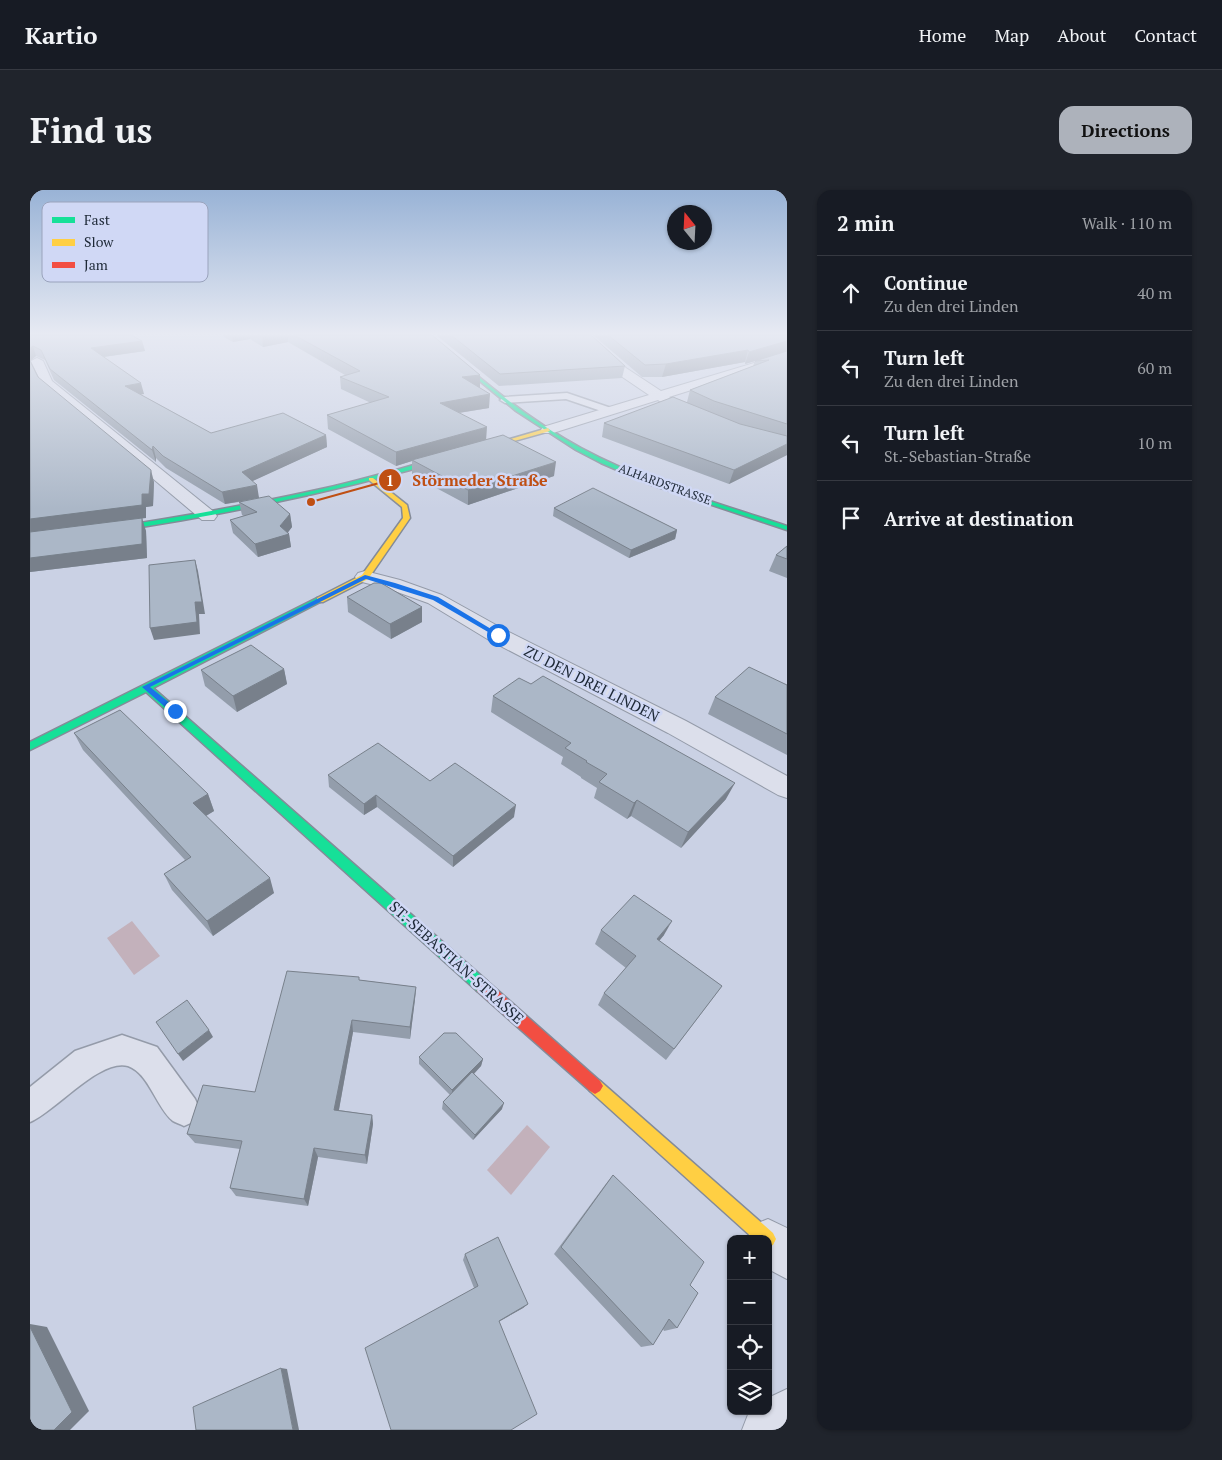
<!DOCTYPE html>
<html lang="en">
<head>
<meta charset="utf-8">
<style>
  :root { --surface:#171b24; --page:#20242c; --text:#f1f3f6; --muted:#9ea1a6; --line:#363941; --accent:#adb2bb }
  body { margin:0; font-family:"PT Serif",serif; background:var(--page); color:var(--text) }
  .controls { position:absolute; right:15px; bottom:15px; display:grid; overflow:hidden; border-radius:10px; box-shadow:0 1px 4px #0004 }
  .controls button { width:45px; height:45px; display:grid; place-items:center; padding:0; border:0; border-bottom:1px solid var(--line); background:var(--surface); color:var(--text); font:25px sans-serif }
  .compass { position:absolute; left:637px; top:15px; width:45px; height:45px; border-radius:50%; background:var(--surface); box-shadow:0 1px 4px #0004; rotate:342deg }
  .stop { position:absolute; width:15px; height:15px; margin:-11px; border:4px solid #1a73e8; border-radius:50%; background:#fff }
  .stop.end { background:#1a73e8; border-color:#fff; box-shadow:0 1px 5px #0008 }
  .list { margin:0; padding:0; list-style:none }
  h2 { display:flex; justify-content:space-between; align-items:center; height:65px; margin:0; padding:0 20px; font-size:21px }
  h2 small { font-size:16px; font-weight:400; color:var(--muted) }
  .list li { display:grid; grid-template-columns:32px 1fr auto; gap:15px; align-items:center; box-sizing:border-box; height:75px; padding:0 20px; border-top:1px solid var(--line) }
  .list b { display:block; font-size:19px; white-space:nowrap }
  .list p { margin:0; font-size:16px; white-space:nowrap; color:var(--muted) }
  .list em { font-size:16px; font-style:normal; color:var(--muted) }
  .icon { flex:none; width:28px; height:28px; fill:none; stroke:currentColor; stroke-width:2; stroke-linecap:round; stroke-linejoin:round }
  .map { position:relative; flex:none; width:757px; height:1240px; overflow:hidden; border-radius:15px }
  header { display:flex; align-items:center; gap:30px; box-sizing:border-box; height:70px; padding:0 25px; background:var(--surface); border-bottom:1px solid var(--line) }
  header strong { font-size:24px }
  nav { display:flex; gap:28px; margin-inline-start:auto; font-size:18px }
  .intro { display:flex; align-items:center; justify-content:space-between; box-sizing:border-box; height:120px; padding:0 30px }
  h1 { margin:0; font-size:35px }
  .button { padding:12px 22px; border-radius:15px; background:var(--accent); color:#111; font-size:18px; font-weight:700 }
  main { display:flex; gap:30px; padding:0 30px }
  aside { flex:1; background:var(--surface); border-radius:15px; box-shadow:0 1px 4px #0004 }
  .map>svg:first-child { display:block }
</style>
</head>
<body>
<header>
<strong>Kartio</strong>
<nav><a>Home</a><a>Map</a><a>About</a><a>Contact</a></nav>
</header>
<div class="intro"><h1>Find us</h1><a class="button">Directions</a></div>
<main>
<div class="map">
<svg width="757" height="1240" viewBox="0 0 757 1240">
  <rect width="100%" height="100%" fill="#cad1e4"/>
  <!-- water -->
  <g fill="#c3b1bb">
    <path d="M102,731L130,766L104,785L77,748Z"/>
    <path d="M497,935L520,957L481,1005L457,980Z"/>
  </g>
  <g fill="none" stroke-linecap="round" stroke-linejoin="round">
    <defs>
      <g id="lane">
        <path d="M537,203L584,219L585,221L580,224L536,209L475,213L470,210L475,207Z"/>
        <path d="M92,845L127,857L165,909L170,920L165,931L154,936C151,934 146,933 143,931C127,919 119,883 98,876C70,868 26,921 0,932V897L45,861Z"/>
      </g>
      <g id="street">
        <path d="M549,145H560L596,178L631,201L757,163V170L639,207L645,212L644,215H634L628,210L523,243H513L511,240L513,237L619,205L588,184Z"/>
        <path d="M7,168L13,171L22,191L184,322L187,326L184,330H172L13,196L1,171Z"/>
        <path d="M335,381L370,390L412,405L475,440L656,531L757,586V608L748,605L638,543L459,450L398,413L356,398L328,391L325,387L328,383Z"/>
        <path d="M738,1029L757,1038V1089L738,1079V1049H717L723,1035Z"/>
        <path d="M757,1199V1240H712L719,1222L738,1221V1208Z"/>
      </g>
      <g id="fast">
        <path d="M394,145H399C447,186 495,228 551,258C616,293 687,313 757,336V340L622,295L571,273L546,260L486,221Z"/>
        <path d="M425,264L428,266L427,267C312,300 196,325 78,342L74,340L78,338C151,327 224,314 296,298C339,288 382,275 425,264Z"/>
        <path d="M287,408L294,410L123,498L457,791L459,796L457,801L452,802L447,801L116,502L0,560V552Z"/>
      </g>
      <g id="slow">
        <path d="M518,238L520,241L427,267L422,266Z"/>
        <path d="M339,288H343L377,315L380,328L338,389L293,412H287V408L332,385L373,328L372,317L339,290Z"/>
        <path d="M565,888L570,891L743,1043L746,1049L743,1055L738,1057V1049H724L560,901L557,896L560,891Z"/>
      </g>
      <path id="jam" d="M452,790L457,791L570,891L573,896L570,901L565,904L560,901L447,801L445,796L447,791Z"/>
    </defs>
    <!-- lane casing -->
    <use href="#lane" stroke="#949ba9" stroke-width="3"/>
    <!-- street casing -->
    <use href="#street" stroke="#949ba9" stroke-width="2"/>
    <!-- fast casing -->
    <use href="#fast" stroke="#848b98" stroke-width="3"/>
    <!-- slow casing -->
    <use href="#slow" stroke="#848b98" stroke-width="3"/>
    <!-- jam casing -->
    <use href="#jam" stroke="#848b98" stroke-width="3"/>
    <!-- lane -->
    <use href="#lane" fill="#dcdfeb" fill-rule="evenodd"/>
    <!-- street -->
    <use href="#street" fill="#dcdfeb" fill-rule="evenodd"/>
    <!-- fast -->
    <use href="#fast" fill="#16e098" fill-rule="evenodd"/>
    <!-- slow -->
    <use href="#slow" fill="#ffcf43" fill-rule="evenodd"/>
    <!-- jam -->
    <use href="#jam" fill="#f24e42" fill-rule="evenodd"/>
  </g>
  <!-- wall -->
  <g fill="#939dab">
    <path d="M0,145L112,151L115,161L74,167L114,204H110L181,243L296,245L297,257L222,291L229,308L260,324L262,337L258,342L259,344L261,357L228,367L203,343L200,330L214,326L212,325L209,312L195,314L136,278L126,268V272L24,190L15,170L6,166L0,171L8,187L124,292L123,316L116,317V328H110L116,341L117,368L0,382Z"/>
    <path d="M192,145H402L450,185V198L459,218L429,223L456,250L524,286L438,315L382,285V271L366,276L298,239L297,225L341,213L311,199L310,187L315,185L258,152L233,157L220,149L203,152L197,149Z"/>
    <path d="M406,145H561L595,176L592,188L469,196Z"/>
    <path d="M563,145H757V265L699,294L572,247L574,233L657,212L660,200L723,176L725,171L731,169L715,174V172L632,187H612Z"/>
    <path d="M524,318L647,340L645,349L599,368L523,326Z"/>
    <path d="M757,356V388L739,381L746,365Z"/>
    <path d="M317,407L392,417V432L361,449L318,422Z"/>
    <path d="M254,479L257,494L207,522L175,496L171,480Z"/>
    <path d="M757,495V565L678,524L685,507Z"/>
    <path d="M463,506L696,609L651,658L601,626L597,629L564,608L567,598L551,588V587L531,574L533,567L461,522Z"/>
    <path d="M44,543L178,604L184,621L176,626L244,703L183,746L142,700L134,684L155,670L53,560Z"/>
    <path d="M298,585L400,591L484,627L423,677L347,617L334,625L299,597Z"/>
    <path d="M571,740L634,745L629,751L692,796L636,870L568,815L574,803L596,778L565,754Z"/>
    <path d="M330,790L386,797L385,809L380,849L323,842L309,920L342,925L343,934L337,974L288,967L278,1016L206,1006L200,998L210,959L165,953L157,944L225,902Z"/>
    <path d="M389,867L453,869L451,876L444,884L472,919L443,950L412,919L413,912L420,905L389,874Z"/>
    <path d="M583,985L660,1095L647,1138L634,1141L633,1139L623,1155L611,1157L524,1064L575,995Z"/>
    <path d="M435,1064L498,1114L493,1118L469,1131L444,1098L433,1070Z"/>
  </g>
  <!-- shaded-wall -->
  <g fill="#78808b">
    <path d="M202,145H220V149L203,152Z"/>
    <path d="M232,145H258V152L233,157Z"/>
    <path d="M112,151L115,161L65,168L61,158Z"/>
    <path d="M757,151V162L715,174L719,162Z"/>
    <path d="M3,156L6,166L0,171V158Z"/>
    <path d="M718,160L715,172L632,187L636,174Z"/>
    <path d="M450,185V198L432,187Z"/>
    <path d="M111,193L114,204L98,207L95,196Z"/>
    <path d="M460,204L459,218L409,226L410,213Z"/>
    <path d="M457,237L456,251L382,270V271L366,276V262Z"/>
    <path d="M296,245L297,257L214,295L212,282Z"/>
    <path d="M757,254V265L699,294L704,280Z"/>
    <path d="M123,256L126,268V272L122,260Z"/>
    <path d="M526,272L524,286L438,315V300Z"/>
    <path d="M121,280L124,292L123,316L116,317V328L0,343V329L112,304Z"/>
    <path d="M227,295L229,308L195,314L192,302Z"/>
    <path d="M260,324L262,337L256,345L259,344L261,357L228,367L225,354L250,336Z"/>
    <path d="M112,328L116,341L117,368L0,382V368Z"/>
    <path d="M647,340L645,349L599,368L601,360Z"/>
    <path d="M165,370L168,381L175,424H169L170,444L124,450L120,438L165,412Z"/>
    <path d="M392,417V432L361,449L360,434Z"/>
    <path d="M254,479L257,494L207,522L203,506Z"/>
    <path d="M705,593L696,609L651,658L658,642Z"/>
    <path d="M178,604L184,621L169,630L163,613Z"/>
    <path d="M346,605L347,617L334,625V614Z"/>
    <path d="M607,610L601,626L597,629L604,613Z"/>
    <path d="M486,615L484,627L423,677V666Z"/>
    <path d="M240,688L244,703L183,746L177,731Z"/>
    <path d="M642,731L634,745L619,763L627,749Z"/>
    <path d="M386,797L385,809L380,849V837Z"/>
    <path d="M322,830L323,842L307,930L304,920Z"/>
    <path d="M179,840L183,847L153,871L148,864Z"/>
    <path d="M453,869L451,876L422,907V900Z"/>
    <path d="M474,913L472,919L443,950L445,945Z"/>
    <path d="M342,925L343,934L337,974L335,965Z"/>
    <path d="M284,958L288,967L278,1016L274,1009Z"/>
    <path d="M498,1114L493,1118L465,1134L469,1131Z"/>
    <path d="M0,1134L17,1137L59,1221L40,1240H24L0,1137Z"/>
    <path d="M251,1178L257,1179L269,1240H263Z"/>
  </g>
  <!-- building -->
  <g fill="#abb7c7" stroke="#78808b">
    <path d="M0,145H101L112,151L61,158L111,193L95,196L181,243L253,223L296,245L212,282L227,295L192,302L133,266L123,256L122,260L20,179L11,160L3,156L0,158Z"/>
    <path d="M264,145H402L450,185L432,187L460,204L410,213L457,237L366,262L297,225L359,207L310,187L330,181Z"/>
    <path d="M421,145H561L595,176L470,184Z"/>
    <path d="M578,145H757V151L719,162L718,160L636,174L615,175Z"/>
    <path d="M757,161V234L684,211L660,200L739,170L725,171Z"/>
    <path d="M0,171L8,187L121,280L119,304H112V315L0,329Z"/>
    <path d="M643,207L710,234L757,246V254L704,280L574,233Z"/>
    <path d="M473,245L526,272L438,300L382,270Z"/>
    <path d="M563,298L647,340L601,360L524,318Z"/>
    <path d="M239,306L260,324L250,336L259,344L225,354L200,330L227,322L209,312Z"/>
    <path d="M112,328V354L0,368V342Z"/>
    <path d="M757,356V369L746,365Z"/>
    <path d="M165,370L172,412H165L167,432L120,438L119,375Z"/>
    <path d="M344,393H351L392,417L360,434L317,407Z"/>
    <path d="M221,455L254,479L203,506L171,480Z"/>
    <path d="M719,477L757,495V544L685,507Z"/>
    <path d="M513,486L705,593L658,642L607,610L604,613L569,592L577,584L556,572L557,571L535,558L541,553L463,506L489,488L501,494Z"/>
    <path d="M90,520L178,604L163,613L240,688L177,731L134,684L161,667L44,543Z"/>
    <path d="M348,553L400,591L425,573L486,615L423,666L346,605L334,614L298,585Z"/>
    <path d="M604,705L642,731L627,749L692,796L644,859L574,803L606,766L571,740Z"/>
    <path d="M257,781L329,787V790L386,797L380,837L322,830L304,920L342,925L335,965L284,958L274,1009L200,998L212,951L157,944L173,895L225,902Z"/>
    <path d="M157,810L179,840L148,864L126,832Z"/>
    <path d="M414,843H426L453,869L422,900L389,867Z"/>
    <path d="M442,882L474,913L445,945L413,912Z"/>
    <path d="M583,985L674,1072L660,1095L668,1103L647,1138L639,1129L623,1155L531,1057Z"/>
    <path d="M468,1047L498,1114L469,1131L507,1224L481,1240H361L335,1158L448,1096L435,1064Z"/>
    <path d="M0,1137L42,1222L24,1240H0Z"/>
    <path d="M251,1178L263,1240H166L163,1217Z"/>
  </g>
  <!-- sky -->
  <linearGradient id="sky" x2="0" y2="1"><stop stop-color="#99b3d6"/><stop offset="0.45" stop-color="#e7eaf3"/><stop offset="1" stop-color="#e7eaf3" stop-opacity="0"/></linearGradient>
  <rect width="757" height="319" fill="url(#sky)"/>
  <!-- route -->
  <path fill="#1a73e8" d="M335,385L365,393L408,407L471,445L465,446L403,410L336,389L120,497L147,519V523H142L112,497Z"/>
  <g text-anchor="middle" dominant-baseline="central" stroke-width="5" stroke-linejoin="round" paint-order="stroke">
    <!-- far-street labels -->
    <g font-size="12" fill="#1d2836" stroke="#d0d8f5">
      <text transform="translate(635 294) rotate(20)">ALHARDSTRASSE</text>
    </g>
    <!-- street labels -->
    <g font-size="15" fill="#1d2836" stroke="#d0d8f5">
      <text transform="translate(562 493) rotate(27)">ZU DEN DREI LINDEN</text>
      <text transform="translate(427 772) rotate(42)">ST.-SEBASTIAN-STRASSE</text>
    </g>
  </g>
  <!-- legend -->
  <rect x="12" y="12" width="166" height="80" rx="8" fill="#d0d8f5" stroke="#9aa3bc" stroke-width="1"/>
  <rect x="22" y="27" width="23" height="6" fill="#16e098"/>
  <rect x="22" y="49" width="23" height="7" fill="#ffcf43"/>
  <rect x="22" y="72" width="23" height="6" fill="#f24e42"/>
  <g font-size="14" fill="#1d2836">
    <text x="54" y="35">Fast</text>
    <text x="54" y="57">Slow</text>
    <text x="54" y="80">Jam</text>
  </g>
  <!-- callouts -->
  <path fill="none" stroke="#bf4f14" stroke-width="2" d="M281 312L360 290"/>
  <g fill="#bf4f14" stroke="#d0d8f5" stroke-width="2">
    <circle cx="281" cy="312" r="5"/>
    <circle cx="360" cy="290" r="12"/>
  </g>
  <g font-size="15" text-anchor="middle" font-weight="bold" fill="#fff">
    <text x="360" y="296">1</text>
  </g>
  <g font-size="16" text-anchor="middle" font-weight="bold" fill="#bf4f14" stroke="#d0d8f5" stroke-width="5" stroke-linejoin="round" paint-order="stroke">
    <text x="450" y="296">Störmeder Straße</text>
  </g>
</svg>
<div class="controls">
<button>+</button>
<button>−</button>
<button><svg class="icon" aria-label="locate" viewBox="0 0 24 24"><circle cx="12" cy="12" r="6"/><path d="M12 2v4M12 18v4M2 12h4M18 12h4"/></svg></button>
<button><svg class="icon" aria-label="layers" viewBox="0 0 24 24"><path d="M12 4l9 5-9 5-9-5zM3 14l9 5 9-5"/></svg></button>
</div>
<svg class="compass" viewBox="-18 -18 36 36"><path d="M0-13l5 13h-10z" fill="#e53935"/><path d="M0 13l5-13h-10z" fill="#9ea1a6"/></svg>
<div class="stop" style="left:468px;top:445px"></div>
<div class="stop end" style="left:145px;top:521px"></div>
</div>
<aside>
<h2>2 min<small>Walk · 110 m</small></h2>
<ul class="list">
<li><svg class="icon" aria-label="ahead" viewBox="0 0 24 24"><path d="M12 20V5M6 11l6-6 6 6"/></svg><div><b>Continue</b><p>Zu den drei Linden</p></div><em>40 m</em></li>
<li><svg class="icon" aria-label="left" viewBox="0 0 24 24"><path d="M17 20v-9H6M10 6l-5 5 5 5"/></svg><div><b>Turn left</b><p>Zu den drei Linden</p></div><em>60 m</em></li>
<li><svg class="icon" aria-label="left" viewBox="0 0 24 24"><path d="M17 20v-9H6M10 6l-5 5 5 5"/></svg><div><b>Turn left</b><p>St.-Sebastian-Straße</p></div><em>10 m</em></li>
<li><svg class="icon" aria-label="arrive" viewBox="0 0 24 24"><path d="M6 21V4h12l-3 4 3 4H6"/></svg><div><b>Arrive at destination</b></div></li>
</ul>
</aside>
</main>
</body>
</html>
